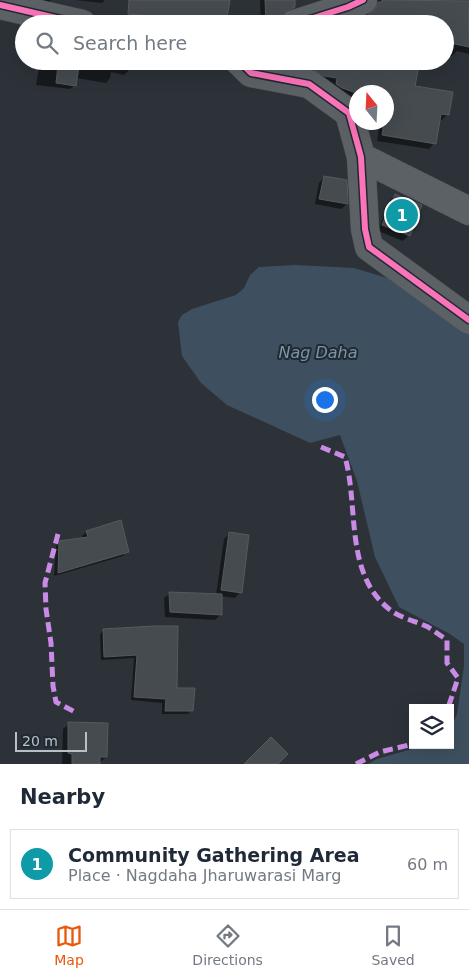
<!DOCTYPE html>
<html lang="en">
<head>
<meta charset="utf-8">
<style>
  :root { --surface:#fff; --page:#f6f6f7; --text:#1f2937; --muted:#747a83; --line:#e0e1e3; --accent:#ea580c }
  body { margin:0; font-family:"DejaVu Sans",sans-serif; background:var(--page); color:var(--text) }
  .controls { position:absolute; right:15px; bottom:15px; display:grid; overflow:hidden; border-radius:0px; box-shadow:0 5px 20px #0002 }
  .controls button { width:45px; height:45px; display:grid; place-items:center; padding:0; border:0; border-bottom:1px solid var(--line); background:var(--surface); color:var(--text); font:25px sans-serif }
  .compass { position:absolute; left:349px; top:85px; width:45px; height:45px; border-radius:50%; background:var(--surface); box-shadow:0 5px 20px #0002; rotate:342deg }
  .scale { position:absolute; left:15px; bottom:12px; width:72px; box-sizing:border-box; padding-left:5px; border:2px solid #b8c0c7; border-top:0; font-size:14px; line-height:18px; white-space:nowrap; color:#b8c0c7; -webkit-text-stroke:4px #202a32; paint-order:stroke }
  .you { position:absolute; left:324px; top:399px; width:18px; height:18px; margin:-12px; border:4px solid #fff; border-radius:50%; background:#1a73e8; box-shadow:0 0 0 8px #1a73e833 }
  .badge { display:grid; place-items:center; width:32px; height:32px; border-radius:50%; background:var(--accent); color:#fff; font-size:16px; font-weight:700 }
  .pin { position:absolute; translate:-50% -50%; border:2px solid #fff; box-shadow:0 1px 5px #0006 }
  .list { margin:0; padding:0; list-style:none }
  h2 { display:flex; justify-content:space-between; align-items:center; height:65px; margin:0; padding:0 20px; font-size:21px }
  h2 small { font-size:16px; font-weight:400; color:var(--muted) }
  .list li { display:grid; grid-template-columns:32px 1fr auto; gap:15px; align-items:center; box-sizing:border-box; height:70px; margin:0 10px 10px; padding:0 10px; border:1px solid var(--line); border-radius:0px }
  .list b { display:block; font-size:19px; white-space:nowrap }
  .list p { margin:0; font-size:16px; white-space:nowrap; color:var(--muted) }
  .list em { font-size:16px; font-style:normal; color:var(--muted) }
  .icon { flex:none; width:28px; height:28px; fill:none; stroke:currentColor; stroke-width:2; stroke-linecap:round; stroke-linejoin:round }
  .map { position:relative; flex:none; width:469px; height:764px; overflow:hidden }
  .search { position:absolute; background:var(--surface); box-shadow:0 5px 20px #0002; left:15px; right:15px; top:15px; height:55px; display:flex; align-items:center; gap:12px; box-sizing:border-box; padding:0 18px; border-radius:28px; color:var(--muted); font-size:19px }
  .sheet { height:145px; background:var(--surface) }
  nav { display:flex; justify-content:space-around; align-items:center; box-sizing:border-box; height:70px; border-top:1px solid var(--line); background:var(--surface); font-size:14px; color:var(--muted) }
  nav a { display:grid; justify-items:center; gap:2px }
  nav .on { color:var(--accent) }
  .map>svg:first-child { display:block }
</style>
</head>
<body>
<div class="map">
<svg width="469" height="764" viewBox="0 0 469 764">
  <rect width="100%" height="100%" fill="#2c3238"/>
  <!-- water -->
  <path fill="#3e505f" d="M295,265L354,268L404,283L469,332V764H368L377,759L426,745H450V731L457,714L464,666V644L450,634L399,607L375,557L357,481L340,435L310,443L227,405L201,383L182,356L178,322L182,315L192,309L236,295L244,288L250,275L259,267Z"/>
  <!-- shadow -->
  <g fill="#0007">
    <path d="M20,0H51L45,6Z"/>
    <path d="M75,0H105L102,3Z"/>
    <path d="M146,0H229L224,24H174L144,21Z"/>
    <path d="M260,0H293L294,7L288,13L280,17L278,24H261Z"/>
    <path d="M372,0L469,2V54L457,51L452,56H445V24H351L371,15L373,7Z"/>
    <path d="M40,61H130L128,71L124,75L111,72L110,78L106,83L76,78L75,85L70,89L36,85Z"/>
    <path d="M254,61H419L413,87L448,114L442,120L439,119L434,143L429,149L377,141L380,122H386V92H356V100L336,94L331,90L332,84Z"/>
    <path d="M324,177L347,204L341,209L315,204L319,183Z"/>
    <path d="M395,195L409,235L403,241L378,231L390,201Z"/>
    <path d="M86,532L127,551L123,556L54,576L56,546L60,542L83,539L82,536Z"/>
    <path d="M229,534L240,592L235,598L221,596V614L215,620L165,617L164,598L170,593L216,595L224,539Z"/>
    <path d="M177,628L176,689L192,710L188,714H162V703L131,700L134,658L101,660L100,634L104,630Z"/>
    <path d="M69,724L106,757L98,764H62L63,729Z"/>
  </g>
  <!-- building -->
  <g fill="#454b4f" stroke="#555a5f">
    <path d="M129,0H230L226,24H194L195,20L128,14Z"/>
    <path d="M265,0H295V7L283,13L279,24H266Z"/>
    <path d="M382,0L469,1V47L445,42V24H370L369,14L375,9L378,2H382Z"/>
    <path d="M298,61H420L415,86L453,92L449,115L441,114L436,144L382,135L384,122H386L389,92L356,93L342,88L336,84L337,78L324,76L312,69L298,66Z"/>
    <path d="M58,65L79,67L76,86L56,83Z"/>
    <path d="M324,176L347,180L348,204L319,199Z"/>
    <path d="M395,194L422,205L410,236L382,225Z"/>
    <path d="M121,520L129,552L58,573L59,541L88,537L86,531Z"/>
    <path d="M229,532L249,535L242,593L221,590Z"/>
    <path d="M169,592L222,594V615L170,612Z"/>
    <path d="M154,626H178L177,688H195L193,711H165L166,699L134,697L137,655L104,657L103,629Z"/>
    <path d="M68,722L108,723L107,757H100V764H72V754L68,753Z"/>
    <path d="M271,737L288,754L278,764H244Z"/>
  </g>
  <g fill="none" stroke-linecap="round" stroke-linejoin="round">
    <defs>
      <g id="minor">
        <path d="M0,5L82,24"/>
        <path d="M294,24L348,7L363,0"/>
        <path d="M239,61L251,73L309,84L349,113L361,157L365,229L369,247L469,320"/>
        <path d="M361,157L469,211"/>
      </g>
    </defs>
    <!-- minor casing -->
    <use href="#minor" stroke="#4a4e52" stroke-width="29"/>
    <!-- minor -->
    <use href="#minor" stroke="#5c6165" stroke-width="28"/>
    <!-- quiet -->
    <g stroke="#ca8be6" stroke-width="5" stroke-dasharray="10 5" stroke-linecap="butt">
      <path d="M321,447L345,457C359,506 344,573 389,609C400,618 415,621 428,627C434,631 441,636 447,640V663L458,678L448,708"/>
      <path d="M58,534L45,583L46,609L51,643L53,686L56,702L75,712"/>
      <path d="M356,764L380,752L413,744"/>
    </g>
    <defs>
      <g id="cycleway">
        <path d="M0,5L82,24"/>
        <path d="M294,24L348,7L363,0"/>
        <path d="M239,61L251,73L309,84L349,113L361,157L365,229L369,247L469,320"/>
      </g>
    </defs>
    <!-- cycleway casing -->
    <use href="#cycleway" stroke="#202a32" stroke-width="9"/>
    <!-- cycleway -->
    <use href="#cycleway" stroke="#fb73b8" stroke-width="6"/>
  </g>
  <g text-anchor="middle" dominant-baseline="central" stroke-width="4" stroke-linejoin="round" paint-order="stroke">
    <!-- water labels -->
    <g font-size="16" font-style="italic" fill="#7c94a7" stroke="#202a32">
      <text x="318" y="352">Nag Daha</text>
    </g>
  </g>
</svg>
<div class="controls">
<button><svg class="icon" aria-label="layers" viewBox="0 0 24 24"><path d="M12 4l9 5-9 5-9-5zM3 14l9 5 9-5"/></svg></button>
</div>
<svg class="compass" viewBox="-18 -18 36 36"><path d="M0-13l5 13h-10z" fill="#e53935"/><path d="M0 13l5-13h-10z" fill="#747a83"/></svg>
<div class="scale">20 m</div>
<div class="you"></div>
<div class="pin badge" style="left:402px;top:215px;background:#0f9aa8">1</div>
<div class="search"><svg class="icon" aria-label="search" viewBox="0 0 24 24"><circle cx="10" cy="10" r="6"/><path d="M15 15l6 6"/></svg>Search here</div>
</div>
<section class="sheet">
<h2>Nearby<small></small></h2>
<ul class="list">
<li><span class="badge" style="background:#0f9aa8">1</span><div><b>Community Gathering Area</b><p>Place · Nagdaha Jharuwarasi Marg</p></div><em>60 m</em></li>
</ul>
</section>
<nav>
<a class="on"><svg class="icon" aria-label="map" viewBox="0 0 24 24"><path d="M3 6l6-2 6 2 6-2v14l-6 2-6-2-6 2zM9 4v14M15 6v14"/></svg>Map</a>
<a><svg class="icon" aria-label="directions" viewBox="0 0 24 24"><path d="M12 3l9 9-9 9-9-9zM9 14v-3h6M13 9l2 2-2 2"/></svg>Directions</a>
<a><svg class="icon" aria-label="saved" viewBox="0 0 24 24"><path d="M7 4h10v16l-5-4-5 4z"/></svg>Saved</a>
</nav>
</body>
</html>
